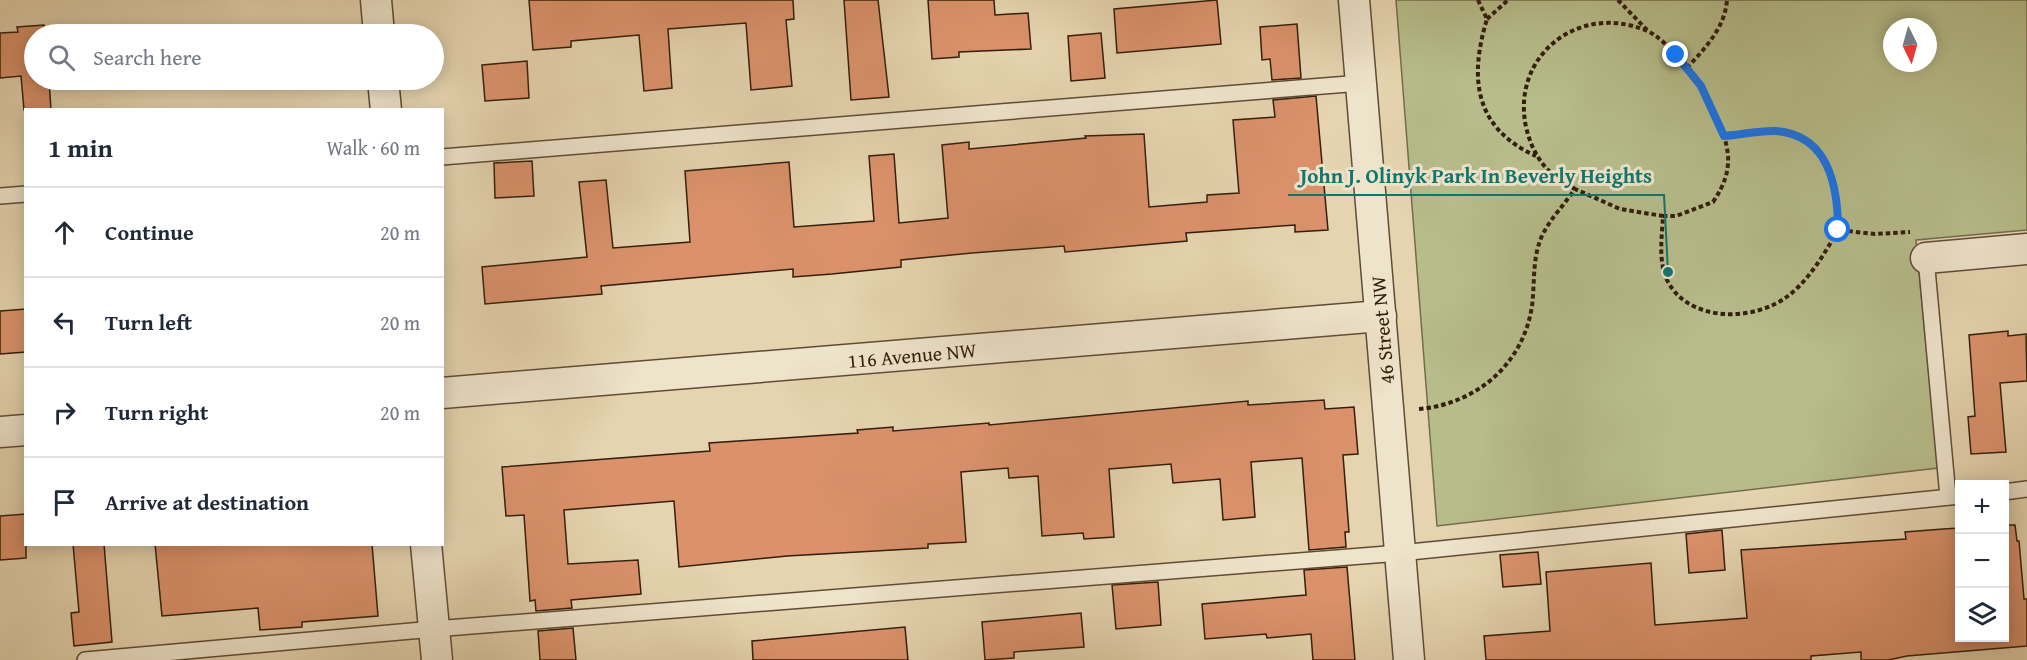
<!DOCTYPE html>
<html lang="en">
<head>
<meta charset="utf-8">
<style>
  :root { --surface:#fff; --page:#f6f6f7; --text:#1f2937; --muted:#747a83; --line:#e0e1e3 }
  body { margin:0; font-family:"Gentium Book Plus",serif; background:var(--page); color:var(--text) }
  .controls { position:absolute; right:18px; bottom:18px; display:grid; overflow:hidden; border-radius:0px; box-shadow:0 3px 15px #0003 }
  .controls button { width:54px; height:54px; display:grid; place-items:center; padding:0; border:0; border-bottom:2px solid var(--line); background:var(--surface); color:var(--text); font:30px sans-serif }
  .compass { position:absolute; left:1883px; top:18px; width:54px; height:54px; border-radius:50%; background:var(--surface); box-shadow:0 3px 15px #0003; rotate:175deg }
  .stop { position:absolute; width:18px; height:18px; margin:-14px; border:4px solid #1a73e8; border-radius:50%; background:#fff }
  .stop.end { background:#1a73e8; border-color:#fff; box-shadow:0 2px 6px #0008 }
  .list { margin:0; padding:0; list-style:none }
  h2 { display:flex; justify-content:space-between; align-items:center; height:78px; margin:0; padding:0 24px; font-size:26px }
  h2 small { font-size:20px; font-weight:400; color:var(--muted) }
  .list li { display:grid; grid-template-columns:39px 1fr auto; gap:18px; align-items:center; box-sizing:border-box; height:90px; padding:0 24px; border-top:2px solid var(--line) }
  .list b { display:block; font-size:22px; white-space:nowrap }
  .list em { font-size:20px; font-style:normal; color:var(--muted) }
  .icon { flex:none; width:33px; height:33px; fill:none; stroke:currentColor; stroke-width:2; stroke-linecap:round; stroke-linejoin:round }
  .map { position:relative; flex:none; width:2027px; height:660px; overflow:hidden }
  .search { position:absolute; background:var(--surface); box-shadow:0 3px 15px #0003; left:24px; top:24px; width:420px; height:66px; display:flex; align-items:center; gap:15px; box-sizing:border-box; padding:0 21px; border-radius:33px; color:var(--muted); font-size:22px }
  .panel { position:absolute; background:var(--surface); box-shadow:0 3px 15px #0003; left:24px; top:108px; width:420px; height:438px; border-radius:0px }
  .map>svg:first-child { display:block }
</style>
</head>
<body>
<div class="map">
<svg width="2027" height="660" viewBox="0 0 2027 660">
  <rect width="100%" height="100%" fill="#e5d4af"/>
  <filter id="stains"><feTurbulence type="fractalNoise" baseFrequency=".00333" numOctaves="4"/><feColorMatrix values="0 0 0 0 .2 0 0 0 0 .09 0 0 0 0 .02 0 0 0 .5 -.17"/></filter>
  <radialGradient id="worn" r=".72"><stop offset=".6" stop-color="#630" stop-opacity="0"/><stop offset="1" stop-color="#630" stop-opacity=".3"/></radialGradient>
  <!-- green -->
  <path fill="#b6bc8a" stroke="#746d4c" stroke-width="1.5" fill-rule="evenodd" d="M1396,0H2027V230L1916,240L1938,468L1437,526ZM1892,27H1928V63H1892Z"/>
  <!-- building -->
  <g fill="#db926b" stroke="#331e0d" stroke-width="1.5">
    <path d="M529,0H793L794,19L786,20L792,86L751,90L746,23L668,29L672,88L644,91L639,35L571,41V47L533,50Z"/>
    <path d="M844,0H878L889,97L851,100Z"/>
    <path d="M928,0H994L995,15L1028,13L1031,49L959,52V57L932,59Z"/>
    <path d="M1217,0L1221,44L1117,53L1114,9Z"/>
    <path d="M1297,24L1301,78L1272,80L1270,59L1262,60L1260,27Z"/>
    <path d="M44,25L45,34H34V80H49L51,110H24L21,76L0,78V33L18,32L17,27Z"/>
    <path d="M1101,33L1105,78L1071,81L1068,36Z"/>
    <path d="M527,61L529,98L485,101L482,65Z"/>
    <path d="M1316,96L1328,230L1295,232V225L1186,233L1187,241L1065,252L1064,246L972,253L901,260V267L832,274L793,277V269L601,286L602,294L485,304L482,267L587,257L579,182L606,180L613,248L690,242L685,171L789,162L794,227L874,221L869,156L894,154L899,223L948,218L942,145L969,142V149L1086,138L1085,136L1144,134L1149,207L1207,202V195L1239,193L1233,120L1275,117L1273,100Z"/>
    <path d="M532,161L534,196L495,198L494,163Z"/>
    <path d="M26,309V352L0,354V311Z"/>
    <path d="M2008,331V336L2026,334L2027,381L2000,383L2006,452L1971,454L1968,417L1975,416L1969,335Z"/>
    <path d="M1324,400L1325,409L1354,407L1358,454L1343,455L1349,532H1345L1346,547L1309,550L1302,458L1251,462L1255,517L1223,520L1220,479L1173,483L1171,464L1109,469L1114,537L1084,539L1083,533L1042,536L1038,476L1009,478L1008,468L961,472L966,542L928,544V548L787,556L679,567L674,501L564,510L568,564L638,560L641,594L571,600L572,608L536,611L535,600L530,601L524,515L506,516L502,467L710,451L709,443L858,433L857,430L893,427V431L989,423V425L1248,401V405Z"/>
    <path d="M26,514V558L0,560V516Z"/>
    <path d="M2004,525H2015L2017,541H2019L2024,599H2027V646L1907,656L1888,660H1861V652L1811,656V660H1486L1484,636L1550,631L1546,572L1651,563L1655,625L1747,618L1741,550L1906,539L1905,532L1943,529L1959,528V638H2004Z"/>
    <path d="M1722,530L1725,570L1689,573L1686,534Z"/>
    <path d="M73,544H104L112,642L74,646L71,613L79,612Z"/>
    <path d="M155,544H372L378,616L302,622V627L260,630L258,608L162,616Z"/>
    <path d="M1538,552L1541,584L1503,587L1500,555Z"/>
    <path d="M1347,567L1355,660H1313L1311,634L1267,638L1266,634L1205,639L1202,604L1306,595L1304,570Z"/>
    <path d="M1158,582L1161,625L1116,629L1112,585Z"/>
    <path d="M1081,613L1084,647L1014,652V658L985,660L982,622Z"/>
    <path d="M905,627L908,660H753L752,641Z"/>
    <path d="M573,628L576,660H540L538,631Z"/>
  </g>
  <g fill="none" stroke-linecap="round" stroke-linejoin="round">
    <defs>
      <g id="service">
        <path d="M442,157L1361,83"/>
        <path d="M0,196L26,194"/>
        <path d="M1926,258L1948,497"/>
        <path d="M2004,492L2027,489"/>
        <path d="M85,660L434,629L1400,553L1960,496"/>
      </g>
      <g id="minor">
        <path d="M376,0L379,34"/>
        <path d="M1354,0L1409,660"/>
        <path d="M383,80L386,110"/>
        <path d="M1926,258L2027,249"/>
        <path d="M442,393L1381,316"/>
        <path d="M0,432L26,430"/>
        <path d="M426,544L437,660"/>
      </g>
    </defs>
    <!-- service casing -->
    <use href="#service" stroke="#604c36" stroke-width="18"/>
    <!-- minor casing -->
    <use href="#minor" stroke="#604c36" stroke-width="33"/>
    <!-- path -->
    <g stroke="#331e0d" stroke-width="4" stroke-dasharray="4.5 3" stroke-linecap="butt">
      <path d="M1478,0L1487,19C1469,78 1474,128 1536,156"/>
      <path d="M1618,0L1647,30"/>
      <path d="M1487,19L1508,0"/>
      <path d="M1687,68C1705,48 1725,28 1727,0"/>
      <path d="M1724,136C1741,135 1759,130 1776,131C1829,135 1838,186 1838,230"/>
      <path d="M1575,189C1567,184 1556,178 1549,171C1537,159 1530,144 1526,127C1511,56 1578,3 1645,30C1669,39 1702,86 1713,109C1729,145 1737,167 1713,202L1676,216H1663"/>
      <path d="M1419,409C1476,404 1523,365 1532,306C1535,283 1532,261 1541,238C1549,220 1564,205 1575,189L1620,209L1663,216C1662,236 1658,261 1667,280C1688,323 1754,322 1788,296C1809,280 1825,253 1838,230L1875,234L1910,232"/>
    </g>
    <!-- service -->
    <use href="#service" stroke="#eee3cb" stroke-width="15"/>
    <!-- minor -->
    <use href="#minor" stroke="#eee3cb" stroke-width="30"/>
  </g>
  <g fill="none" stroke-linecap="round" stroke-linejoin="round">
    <!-- route -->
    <path stroke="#1a73e8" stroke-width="8" d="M1676,55L1701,86L1724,136C1741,135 1759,130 1776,131C1829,135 1838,186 1838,230"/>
  </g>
  <g text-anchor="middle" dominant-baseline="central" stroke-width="6" stroke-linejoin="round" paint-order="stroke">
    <!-- street labels -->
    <g font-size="20" fill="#331e0d" stroke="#eee3cb">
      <text transform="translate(1382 330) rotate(-95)">46 Street NW</text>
      <text transform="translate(912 355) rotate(-5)">116 Avenue NW</text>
    </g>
  </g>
  <!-- callouts -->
  <path fill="none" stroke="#0f766e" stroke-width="2" d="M1668 272L1664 195H1288"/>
  <circle fill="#0f766e" stroke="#eee3cb" stroke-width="2" cx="1668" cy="272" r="6"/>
  <g font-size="21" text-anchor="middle" font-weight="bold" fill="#0f766e" stroke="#eee3cb" stroke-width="6" stroke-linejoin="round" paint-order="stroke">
    <text x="1476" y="183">John J. Olinyk Park In Beverly Heights</text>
  </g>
  <rect width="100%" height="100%" filter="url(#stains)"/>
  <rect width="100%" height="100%" fill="url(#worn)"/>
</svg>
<div class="controls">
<button>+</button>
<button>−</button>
<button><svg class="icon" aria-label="layers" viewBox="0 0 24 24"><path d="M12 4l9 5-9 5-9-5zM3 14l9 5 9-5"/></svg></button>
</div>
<svg class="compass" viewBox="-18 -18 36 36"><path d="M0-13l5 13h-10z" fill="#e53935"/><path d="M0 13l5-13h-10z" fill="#747a83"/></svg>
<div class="stop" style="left:1838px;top:230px"></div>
<div class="stop end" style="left:1676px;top:55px"></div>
<div class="search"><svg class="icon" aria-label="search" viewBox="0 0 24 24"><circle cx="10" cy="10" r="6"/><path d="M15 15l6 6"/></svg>Search here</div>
<section class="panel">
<h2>1 min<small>Walk · 60 m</small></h2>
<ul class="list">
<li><svg class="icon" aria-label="ahead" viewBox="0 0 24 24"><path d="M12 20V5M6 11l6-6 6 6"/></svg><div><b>Continue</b></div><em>20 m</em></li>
<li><svg class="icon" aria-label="left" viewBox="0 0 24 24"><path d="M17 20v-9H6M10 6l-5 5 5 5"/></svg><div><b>Turn left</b></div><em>20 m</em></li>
<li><svg class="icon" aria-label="right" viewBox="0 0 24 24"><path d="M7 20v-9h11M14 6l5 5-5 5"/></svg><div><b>Turn right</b></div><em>20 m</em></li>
<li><svg class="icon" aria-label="arrive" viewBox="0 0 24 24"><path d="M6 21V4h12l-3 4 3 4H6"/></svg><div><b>Arrive at destination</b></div></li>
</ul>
</section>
</div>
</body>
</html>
